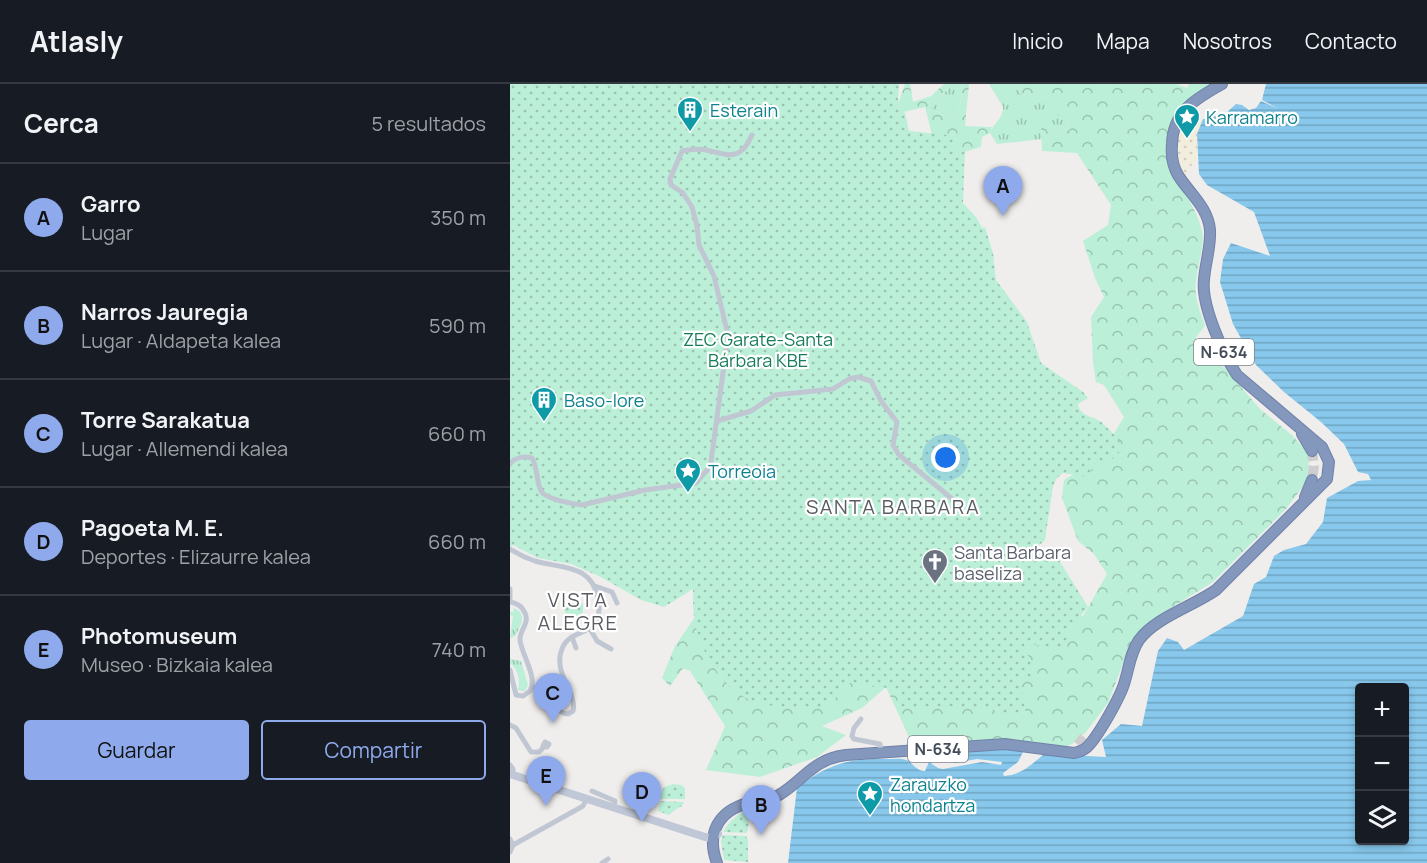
<!DOCTYPE html>
<html lang="es">
<head>
<meta charset="utf-8">
<style>
  :root { --surface:#171b24; --page:#20242c; --text:#f1f3f6; --muted:#9ea1a6; --line:#363941; --accent:#8faaec }
  body { margin:0; font-family:Manrope,sans-serif; background:var(--page); color:var(--text) }
  .controls { position:absolute; right:18px; bottom:18px; display:grid; overflow:hidden; border-radius:6px; box-shadow:0 3px 9px #0003 }
  .controls button { width:54px; height:54px; display:grid; place-items:center; padding:0; border:0; border-bottom:2px solid var(--line); background:var(--surface); color:var(--text); font:30px sans-serif }
  .you { position:absolute; left:436px; top:374px; width:21px; height:21px; margin:-15px; border:4px solid #fff; border-radius:50%; background:#1a73e8; box-shadow:0 0 0 9px #1a73e833 }
  .badge { display:grid; place-items:center; width:39px; height:39px; border-radius:50%; background:var(--accent); color:#111; font-size:20px; font-weight:700 }
  .pin { position:absolute; translate:-50% -50px; filter:drop-shadow(0 2px 3px #0008) }
  .pin::after { content:''; position:absolute; top:32px; width:21px; height:18px; background:inherit; clip-path:polygon(0 0,100% 0,50% 100%) }
  .list { margin:0; padding:0; list-style:none }
  h2 { display:flex; justify-content:space-between; align-items:center; height:78px; margin:0; padding:0 24px; font-size:26px }
  h2 small { font-size:20px; font-weight:400; color:var(--muted) }
  .list li { display:grid; grid-template-columns:39px 1fr auto; gap:18px; align-items:center; box-sizing:border-box; height:108px; padding:0 24px; border-top:2px solid var(--line) }
  .list b { display:block; font-size:22px; white-space:nowrap }
  .list p { margin:0; font-size:20px; white-space:nowrap; color:var(--muted) }
  .list em { font-size:20px; font-style:normal; color:var(--muted) }
  .actions { display:flex; gap:12px; padding:18px 24px }
  .actions a { flex:1; padding:14px 0; border:2px solid var(--accent); border-radius:6px; text-align:center; font-size:21px; color:var(--accent) }
  .actions .main { background:var(--accent); color:#111 }
  .icon { flex:none; width:33px; height:33px; fill:none; stroke:currentColor; stroke-width:2; stroke-linecap:round; stroke-linejoin:round }
  .map { position:relative; flex:none; width:917px; height:779px; overflow:hidden }
  header { display:flex; align-items:center; gap:36px; box-sizing:border-box; height:84px; padding:0 30px; background:var(--surface); border-bottom:2px solid var(--line) }
  header strong { font-size:28px }
  nav { display:flex; gap:33px; margin-inline-start:auto; font-size:21px }
  main { display:flex }
  aside { flex:1; background:var(--surface) }
  .map>svg:first-child { display:block }
</style>
</head>
<body>
<header>
<strong>Atlasly</strong>
<nav><a>Inicio</a><a>Mapa</a><a>Nosotros</a><a>Contacto</a></nav>
</header>
<main>
<aside>
<h2>Cerca<small>5 resultados</small></h2>
<ul class="list">
<li><span class="badge">A</span><div><b>Garro</b><p>Lugar</p></div><em>350 m</em></li>
<li><span class="badge">B</span><div><b>Narros Jauregia</b><p>Lugar · Aldapeta kalea</p></div><em>590 m</em></li>
<li><span class="badge">C</span><div><b>Torre Sarakatua</b><p>Lugar · Allemendi kalea</p></div><em>660 m</em></li>
<li><span class="badge">D</span><div><b>Pagoeta M. E.</b><p>Deportes · Elizaurre kalea</p></div><em>660 m</em></li>
<li><span class="badge">E</span><div><b>Photomuseum</b><p>Museo · Bizkaia kalea</p></div><em>740 m</em></li>
</ul>
<div class="actions"><a class="main">Guardar</a><a>Compartir</a></div>
</aside>
<div class="map">
<svg width="917" height="779" viewBox="0 0 917 779">
  <defs>
    <pattern id="grass-tufts" width="24" height="20" patternUnits="userSpaceOnUse" patternTransform="scale(1.5)"><rect width="24" height="20" fill="#bbefd7"/><path d="M3 7l-1-3M5 7V3M7 7l1-3M15 17l-1-3M17 17v-4M19 17l1-3" fill="none" stroke="#9ac4b1"/></pattern>
    <pattern id="forest-crowns" width="20" height="18" patternUnits="userSpaceOnUse" patternTransform="scale(1.5)"><rect width="20" height="18" fill="#bbefd7"/><path d="M2 6a3 3 0 1 1 6 0M12 15a3 3 0 1 1 6 0" fill="none" stroke="#9ac4b1"/></pattern>
    <pattern id="sand-dots" width="8" height="8" patternUnits="userSpaceOnUse" patternTransform="scale(1.5)"><rect width="8" height="8" fill="#f2eedd"/><path d="M2 2h.1M6 6h.1" fill="none" stroke="#d1cec0" stroke-width="1.8" stroke-linecap="round"/></pattern>
    <pattern id="park-dots" width="8" height="8" patternUnits="userSpaceOnUse" patternTransform="scale(1.5)"><rect width="8" height="8" fill="#bbefd7"/><path d="M2 2h.1M6 6h.1" fill="none" stroke="#9ac4b1" stroke-width="1.8" stroke-linecap="round"/></pattern>
    <pattern id="water-rules" width="6" height="5" patternUnits="userSpaceOnUse" patternTransform="scale(1.5)"><rect width="6" height="5" fill="#87c8ec"/><path d="M0 2.5h6" fill="none" stroke="#70a5c2"/></pattern>
  </defs>
  <rect width="100%" height="100%" fill="#f0eeed"/>
  <!-- grass -->
  <g fill="url(#grass-tufts)">
    <path d="M442,0H453C451,12 452,31 438,34L421,24Z"/>
    <path d="M479,0H502L514,12L537,18L558,33L560,46L531,44L532,55L487,60L480,49C483,39 493,36 493,23Z"/>
    <path d="M4,524C18,531 11,541 5,552L0,554L3,532L0,531V528H3Z"/>
    <path d="M0,575L11,577L18,601L15,607L8,606C10,599 9,584 0,580Z"/>
  </g>
  <!-- forest -->
  <g fill="url(#forest-crowns)">
    <path d="M395,0H400L403,18L421,12L434,0H442L421,24L438,34C452,31 451,13 453,0H459L455,42L482,43L480,49L472,53L471,63L447,70L444,62L447,52L422,51L415,23L389,29L388,20Z"/>
    <path d="M502,0H666L677,4L679,0H703C683,11 666,21 659,44C648,84 684,111 692,147C696,163 683,192 686,211C687,221 692,232 695,242L686,253L687,269L697,278L711,280L750,325L783,352L797,368L799,380L798,396L775,426L703,498L664,522L622,556L598,619L576,648L562,660L552,664L502,655L403,662L376,603L352,624L312,642L336,651L307,673L250,693L196,686L215,642L180,587L173,584L160,602L152,594L165,562L185,533L509,510L573,532L597,490L584,470L568,457L552,414L554,396L588,376L614,333L594,301L586,298L583,279L581,233L594,213L585,194L573,157L598,141L601,121L567,69L532,67L531,43L560,46L558,33L547,31C536,10 528,21 513,11C509,8 505,3 502,0Z"/>
  </g>
  <!-- sand -->
  <path fill="url(#sand-dots)" d="M686,21L688,32L692,38L687,50V72L676,91C659,63 667,44 686,21Z"/>
  <!-- park -->
  <g fill="url(#park-dots)">
    <path d="M0,0H389L388,16L395,29L399,47L447,52L444,62L447,70L455,67L453,119L466,133L472,144L475,143L483,169L486,196L517,238L531,279L573,308L578,314L568,320C571,333 581,331 591,338C599,345 606,351 612,361C607,379 598,375 584,380L579,392L577,393L553,389L547,394L543,402L535,456L528,462L527,468L535,476H549L578,523L563,541L551,568L513,557L526,594L509,593L516,630L496,631L479,625L440,622H425L410,626L386,622L393,606L340,599L314,625C291,623 262,625 240,616C211,603 188,564 184,533C183,524 183,514 183,505L154,523L131,516L91,493L61,480L28,474L3,461L0,463Z"/>
    <path d="M70,517L73,520V529L58,536L53,523Z"/>
    <path d="M163,700L171,701L175,704V715H149L154,703Z"/>
    <path d="M150,717L174,718L172,722L166,725L159,731L148,727Z"/>
    <path d="M240,725L238,746L236,749L213,748C220,736 227,730 240,725Z"/>
    <path d="M213,751L236,752L238,756V778L214,776L211,757Z"/>
  </g>
  <!-- water -->
  <path fill="url(#water-rules)" fill-rule="evenodd" d="M756,0H917V779H278L287,704C318,680 338,674 377,675C382,675 392,674 396,676C404,679 405,687 415,687L419,678L428,684L433,685L472,678L491,681L492,678L467,675L444,679L443,668L496,664L511,666L513,668L508,678L493,689L494,692C511,691 521,681 534,670L596,673L592,656L611,640L632,642L648,567L657,554L668,558L674,566L733,532L744,500L756,493L764,472L774,466L796,460L813,438L817,414L848,397L861,396L858,390L848,388L834,360L811,338L774,308L746,281L723,240L710,198L713,175L721,159L760,172L744,128L697,101L689,90L687,50L693,35L709,36L703,35V32H710L704,31L716,29L726,20L732,21L739,26L746,24L751,17L769,25L752,16ZM850,604H894V756H850Z"/>
  <g fill="none" stroke-linecap="round" stroke-linejoin="round">
    <!-- highway-tunnel -->
    <g stroke="#ceced0" stroke-width="10" stroke-dasharray="10 5" stroke-linecap="butt">
      <path d="M802,367L804,382L802,396"/>
      <path d="M568,661L577,650"/>
    </g>
    <defs>
      <g id="highway">
        <path d="M792,350L802,367"/>
        <path d="M795,413L802,396"/>
        <path d="M207,779C196,750 208,727 238,719C249,717 260,716 269,711C294,696 303,675 336,671L495,660L564,669C568,668 573,667 576,664C587,655 610,613 614,600C619,585 620,569 629,556C645,534 683,522 706,506L817,395L819,378L812,363L727,291C713,270 691,221 694,196C695,180 701,163 700,146C698,123 679,109 668,91C662,81 661,71 662,60C663,27 687,14 712,0"/>
      </g>
    </defs>
    <!-- highway casing -->
    <use href="#highway" stroke="#7082a8" stroke-width="12"/>
    <!-- street -->
    <g stroke="#c0c7d3" stroke-width="5">
      <path d="M207,337L241,327L265,311L323,305L339,295L348,293L361,297L371,317L387,338L383,361L389,371L446,418"/>
      <path d="M0,380C5,373 14,372 22,374C28,384 26,397 31,407C35,415 63,420 72,421L135,406L186,399L198,385L201,378L218,251L204,192L189,161L187,142L182,123L173,109L161,101L160,95L172,67C179,66 189,64 196,66C219,71 230,78 242,51"/>
      <path d="M0,465C8,470 16,474 25,477C53,485 81,480 88,514C90,523 90,532 84,540C76,551 58,548 52,565C42,588 68,611 63,627L58,630C44,629 40,609 23,603"/>
      <path d="M85,502L102,508L107,519"/>
      <path d="M0,505V517"/>
      <path d="M0,518C7,519 12,522 15,529C20,539 9,547 10,556C12,572 28,593 20,607L13,612L6,611L0,586"/>
      <path d="M80,545L87,557L101,565"/>
      <path d="M62,553L66,564"/>
      <path d="M351,635L344,644L342,652L344,655L370,660L371,669"/>
      <path d="M0,641L6,644L21,668H29L34,663"/>
      <path d="M35,658L39,660L37,663L33,662Z"/>
      <path d="M0,681L3,685V691"/>
      <path d="M82,707L105,717L104,722"/>
      <path d="M0,755L3,761L0,768"/>
      <path d="M3,761L66,726L73,722L77,714"/>
      <path d="M92,779L98,775"/>
    </g>
    <!-- secondary -->
    <path stroke="#c0c7d7" stroke-width="8" d="M0,690L195,753L202,754L208,750"/>
    <!-- highway -->
    <use href="#highway" stroke="#8497bd" stroke-width="10"/>
  </g>
  <!-- icons -->
  <defs>
    <symbol id="building-pin" viewBox="-11 -11 22 30"><path d="M0 17L-7.5 6A9.5 9.5 0 1 1 7.5 6Z" fill="#0f9aa8" stroke="#fff"/><path d="M-4-6H4V6H1V3H-1V6H-4ZM-2.5-4.3h1.7v1.8h-1.7ZM.8-4.3h1.7v1.8H.8ZM-2.5-1h1.7V.8h-1.7ZM.8-1h1.7V.8H.8Z" fill="#fff"/></symbol>
    <symbol id="sight-pin" viewBox="-11 -11 22 30"><path d="M0 17L-7.5 6A9.5 9.5 0 1 1 7.5 6Z" fill="#0f9aa8" stroke="#fff"/><path d="M0-6L1.8-2.2L6-1.7L2.9 1.2L3.7 5.4L0 3.3L-3.7 5.4L-2.9 1.2L-6-1.7L-1.8-2.2Z" fill="#fff"/></symbol>
    <symbol id="church-pin" viewBox="-11 -11 22 30"><path d="M0 17L-7.5 6A9.5 9.5 0 1 1 7.5 6Z" fill="#6b7280" stroke="#fff"/><path d="M-1.2-6h2.4v3.5h3.3v2.4h-3.3V6h-2.4V-.1h-3.3v-2.4h3.3Z" fill="#fff"/></symbol>
  </defs>
  <g fill-rule="evenodd">
    <use href="#building-pin" x="165" y="11" width="30" height="40"/>
    <use href="#sight-pin" x="662" y="18" width="30" height="40"/>
    <use href="#building-pin" x="19" y="301" width="30" height="40"/>
    <use href="#sight-pin" x="163" y="372" width="30" height="40"/>
    <use href="#church-pin" x="410" y="463" width="30" height="40"/>
    <use href="#sight-pin" x="345" y="695" width="30" height="40"/>
  </g>
  <g text-anchor="middle" dominant-baseline="central" stroke-width="4.5" stroke-linejoin="round" paint-order="stroke">
    <!-- shield labels -->
    <g fill="#fff" stroke="#7d828c" stroke-width="1.5">
      <rect x="684" y="255" width="60" height="26" rx="4.5"/>
      <rect x="398" y="652" width="60" height="26" rx="4.5"/>
    </g>
    <g font-size="16" font-weight="bold" fill="#454d5b">
      <text x="714" y="268">N-634</text>
      <text x="428" y="665">N-634</text>
    </g>
    <!-- culture labels -->
    <g font-size="18" fill="#0d838f" stroke="#fff" text-anchor="start">
      <text x="200" y="26">Esterain</text>
      <text x="696" y="33">Karramarro</text>
      <text x="54" y="316">Baso-lore</text>
      <text x="198" y="387">Torreoia</text>
      <text x="380" y="700">Zarauzko<tspan x="380" dy="21">hondartza</tspan></text>
    </g>
    <!-- park labels -->
    <g font-size="18" fill="#167c59" stroke="#fff">
      <text x="248" y="255">ZEC Garate-Santa<tspan x="248" dy="21">Bárbara KBE</tspan></text>
    </g>
    <!-- worship labels -->
    <g font-size="18" fill="#5b616d" stroke="#fff" text-anchor="start">
      <text x="444" y="468">Santa Barbara<tspan x="444" dy="21">baseliza</tspan></text>
    </g>
    <!-- neighbourhood labels -->
    <g font-size="20" letter-spacing="1.5" fill="#5a5c62" stroke="#fff">
      <text x="383" y="422">SANTA BARBARA</text>
      <text x="68" y="515">VISTA<tspan x="68" dy="23">ALEGRE</tspan></text>
    </g>
  </g>
</svg>
<div class="controls">
<button>+</button>
<button>−</button>
<button><svg class="icon" aria-label="layers" viewBox="0 0 24 24"><path d="M12 4l9 5-9 5-9-5zM3 14l9 5 9-5"/></svg></button>
</div>
<div class="you"></div>
<div class="pin badge" style="left:493px;top:132px">A</div>
<div class="pin badge" style="left:251px;top:751px">B</div>
<div class="pin badge" style="left:43px;top:639px">C</div>
<div class="pin badge" style="left:132px;top:738px">D</div>
<div class="pin badge" style="left:36px;top:722px">E</div>
</div>
</main>
</body>
</html>
